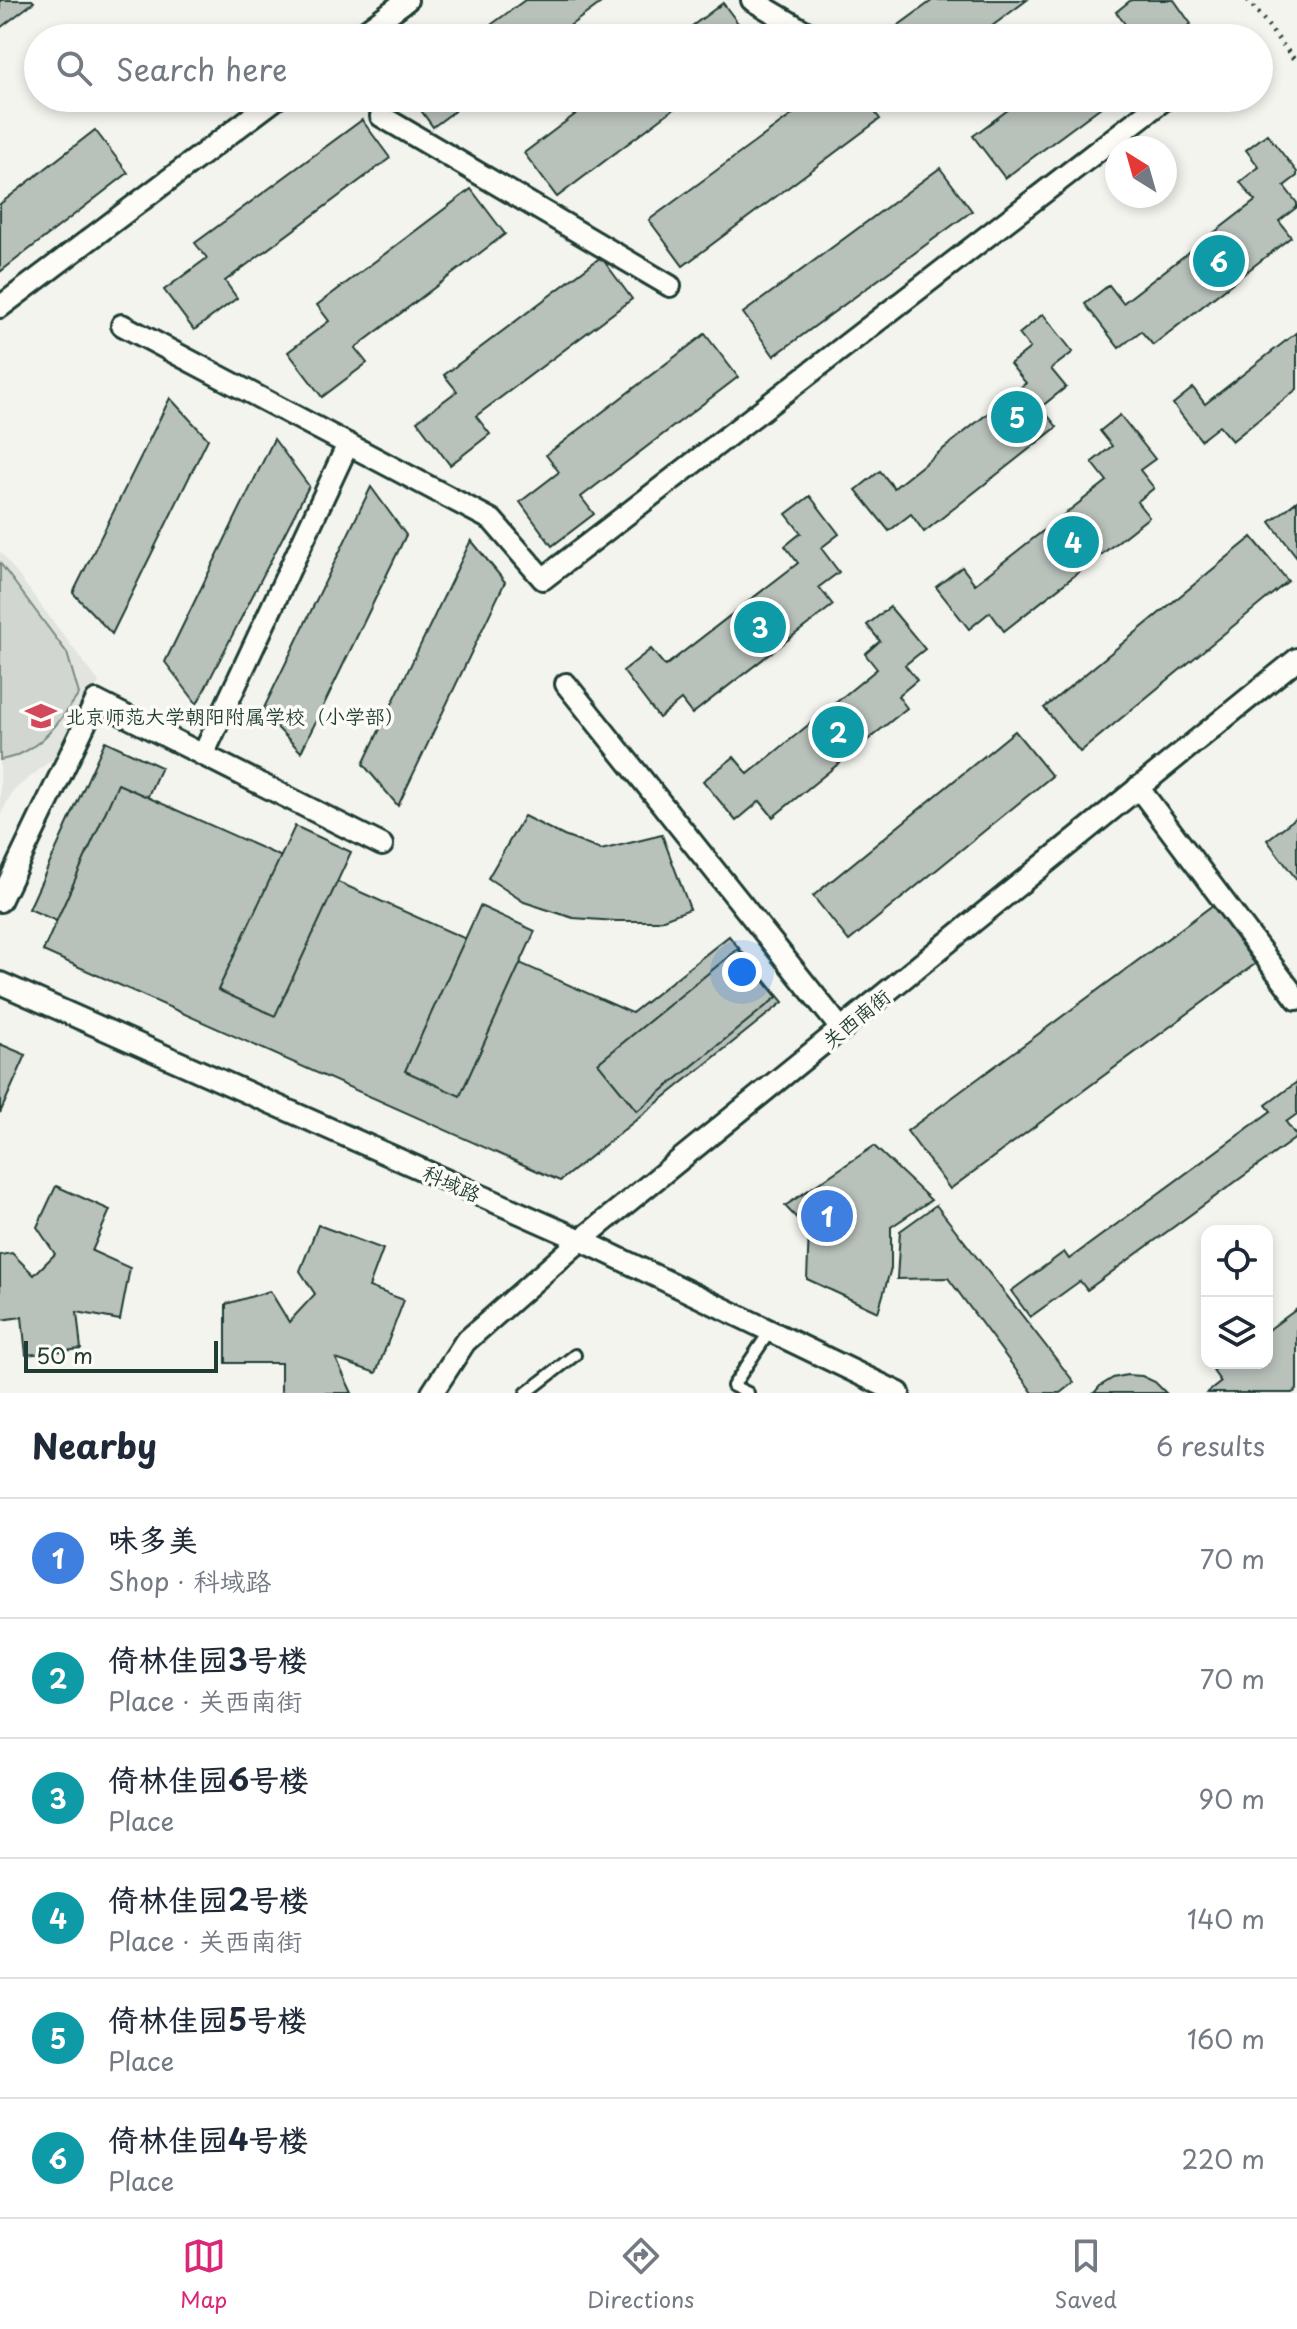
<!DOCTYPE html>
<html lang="en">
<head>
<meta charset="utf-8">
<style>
  :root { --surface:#fff; --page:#f6f6f7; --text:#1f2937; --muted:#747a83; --line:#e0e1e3; --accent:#db2777 }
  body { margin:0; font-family:"Playpen Sans","LXGW WenKai TC",sans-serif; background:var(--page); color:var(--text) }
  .controls { position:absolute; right:24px; bottom:24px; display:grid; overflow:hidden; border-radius:16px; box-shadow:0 4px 12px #0003 }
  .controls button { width:72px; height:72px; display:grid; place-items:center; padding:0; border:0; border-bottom:2px solid var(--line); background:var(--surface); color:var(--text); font:40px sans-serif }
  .compass { position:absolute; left:1105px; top:136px; width:72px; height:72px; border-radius:50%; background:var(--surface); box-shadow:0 4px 12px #0003; rotate:323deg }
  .scale { position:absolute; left:24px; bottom:20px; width:194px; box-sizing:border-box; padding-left:8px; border:4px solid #1f3d34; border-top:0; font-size:22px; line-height:28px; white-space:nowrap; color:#1f3d34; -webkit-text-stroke:6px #fdfcf7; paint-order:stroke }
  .you { position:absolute; left:742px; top:972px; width:28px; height:28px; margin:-20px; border:6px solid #fff; border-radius:50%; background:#1a73e8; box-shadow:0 0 0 12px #1a73e833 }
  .badge { display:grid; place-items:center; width:52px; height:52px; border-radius:50%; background:var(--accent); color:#fff; font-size:26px; font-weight:700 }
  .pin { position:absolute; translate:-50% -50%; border:4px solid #fff; box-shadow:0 2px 8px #0006 }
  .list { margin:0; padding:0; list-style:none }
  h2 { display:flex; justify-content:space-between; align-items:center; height:104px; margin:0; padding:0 32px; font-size:34px }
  h2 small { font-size:26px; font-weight:400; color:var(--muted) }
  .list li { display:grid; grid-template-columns:52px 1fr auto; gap:24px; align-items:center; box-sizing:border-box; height:120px; padding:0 32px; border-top:2px solid var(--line) }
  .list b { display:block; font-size:30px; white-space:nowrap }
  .list p { margin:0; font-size:26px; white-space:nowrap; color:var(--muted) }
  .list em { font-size:26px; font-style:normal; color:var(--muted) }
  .icon { flex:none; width:44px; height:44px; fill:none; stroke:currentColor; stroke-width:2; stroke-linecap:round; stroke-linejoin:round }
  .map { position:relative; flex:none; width:1297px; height:1393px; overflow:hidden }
  .search { position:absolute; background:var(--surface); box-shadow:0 4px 12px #0003; left:24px; right:24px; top:24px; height:88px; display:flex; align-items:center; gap:20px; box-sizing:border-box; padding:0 28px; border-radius:44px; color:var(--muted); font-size:30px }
  .sheet { height:824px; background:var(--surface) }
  nav { display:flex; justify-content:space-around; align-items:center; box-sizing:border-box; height:112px; border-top:2px solid var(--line); background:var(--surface); font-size:22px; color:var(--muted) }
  nav a { display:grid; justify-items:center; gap:4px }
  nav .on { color:var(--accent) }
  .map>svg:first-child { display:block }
</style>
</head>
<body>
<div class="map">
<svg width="1297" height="1393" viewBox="0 0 1297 1393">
  <rect width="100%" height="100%" fill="#f4f4ef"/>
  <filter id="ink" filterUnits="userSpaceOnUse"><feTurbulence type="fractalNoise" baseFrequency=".0125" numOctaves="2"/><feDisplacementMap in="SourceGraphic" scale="16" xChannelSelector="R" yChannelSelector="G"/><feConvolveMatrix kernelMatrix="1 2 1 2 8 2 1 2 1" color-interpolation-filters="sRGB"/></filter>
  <g filter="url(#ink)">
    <!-- built -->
    <path fill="#e2e5df" d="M0,551L99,682L64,750L13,791L0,816Z"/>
    <!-- green -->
    <path fill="#d1d6d1" stroke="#788a82" stroke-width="2" d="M0,563L67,653L79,694C59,723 37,755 0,760Z"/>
    <!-- building -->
    <g fill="#b9c1bb" stroke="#1f3d34" stroke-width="2">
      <path d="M0,0H32L34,2L0,28Z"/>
      <path d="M525,0H605L553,38H473Z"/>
      <path d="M933,0H1027L976,38H898L892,30Z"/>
      <path d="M1131,0H1174L1191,24L1172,38H1105L1125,24L1116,12Z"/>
      <path d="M723,3L749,38H676Z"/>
      <path d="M412,98H472L433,127Z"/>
      <path d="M597,98H688L557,197L524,153Z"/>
      <path d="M815,98H864L880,119L683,266L649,220Z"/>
      <path d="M1024,98H1113L1005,178L973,136Z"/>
      <path d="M362,120L390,158L225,281L237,298L194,330L164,290L207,258L195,243Z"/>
      <path d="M95,130L128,173L0,272V204Z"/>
      <path d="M1267,134L1297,172V176L1284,186L1297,203V207L1279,221L1291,237L1153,345L1141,331L1119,348L1085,304L1109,285L1123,303L1255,201L1240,182L1259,167L1246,150Z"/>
      <path d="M940,168L972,211L774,356L743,313Z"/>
      <path d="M471,189L505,234L355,348L367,363L322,397L288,352L329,321L317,305Z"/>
      <path d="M601,257L632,299L476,416L490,434L450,465L417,421L457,391L444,375Z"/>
      <path d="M1043,314L1073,352L1051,369L1066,387L1041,407L1057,427L924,532L911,514L889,531L856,490L880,471L894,488L1026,383L1010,364L1030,348L1019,334Z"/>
      <path d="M1297,332V389L1232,441L1219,426L1201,440L1173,404L1193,388L1205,404Z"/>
      <path d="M705,334L738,377L581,497L594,514L552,546L520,502L559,472L546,455Z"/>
      <path d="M170,398L208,439L112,634L73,593Z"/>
      <path d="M1120,415L1155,459L1140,470L1154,488L1137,502L1149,517L1004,631L990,612L969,629L936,587L962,567L975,584L1107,481L1092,462L1112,446L1100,431Z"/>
      <path d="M274,439L309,486L197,704L165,662Z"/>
      <path d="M371,487L406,535L301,752L262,712Z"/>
      <path d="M810,496L839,534L821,548L839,572L819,587L833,605L692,714L681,700L659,718L623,671L651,649L665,666L798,563L785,546L801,533L786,514Z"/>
      <path d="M1297,501V557L1270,522Z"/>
      <path d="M1252,537L1288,581L1080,752L1044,708Z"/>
      <path d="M471,540L505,582L398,806L363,764Z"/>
      <path d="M890,607L925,649L905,665L917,680L898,696L907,708L773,817L760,801L736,821L703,781L734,757L748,774L877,669L865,654L880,641L867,625Z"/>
      <path d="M1015,731L1052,776L849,941L813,896Z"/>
      <path d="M105,741L161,767L86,934L29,909Z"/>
      <path d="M118,784L632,1013L729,936L783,1002L560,1181L43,951Z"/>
      <path d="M524,816L564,836L601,850L662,835L690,909L658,921H616L573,918L524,902L488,878Z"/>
      <path d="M1297,817V880L1267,840Z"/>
      <path d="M295,826L351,852L275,1016L218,990Z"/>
      <path d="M1213,905L1255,964L950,1189L907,1131Z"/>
      <path d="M480,906L535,931L460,1096L405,1071Z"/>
      <path d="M738,949L777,997L637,1111L598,1063Z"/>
      <path d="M0,1044L26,1055L0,1113Z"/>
      <path d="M1297,1082V1114L1286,1122L1297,1137L1087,1290L1080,1281L1030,1317L1011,1291L1064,1252L1069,1259L1271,1111L1266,1105Z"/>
      <path d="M874,1146L931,1200L891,1227V1268L878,1312L807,1279L809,1231L785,1206Z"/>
      <path d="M56,1186L110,1210L92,1251L130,1268L120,1320L77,1312L81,1349L26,1355L22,1317L0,1320V1255L12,1253L34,1275L55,1254L37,1227Z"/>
      <path d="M936,1205L1074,1382L1060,1393H1033L948,1278L897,1279L900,1231Z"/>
      <path d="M318,1225L383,1249L369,1287L404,1300L376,1373L336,1359L352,1393H281V1363H226V1304L270,1291L289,1322L315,1294L300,1271Z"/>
      <path d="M1297,1309V1390L1292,1393H1207L1221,1382L1213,1371L1224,1363H1267V1331Z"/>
      <path d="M1127,1375L1142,1376L1155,1382L1166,1393H1094L1100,1386L1113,1378Z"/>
    </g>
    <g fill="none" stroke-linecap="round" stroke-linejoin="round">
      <defs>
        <g id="service">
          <path d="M526,1393L575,1355"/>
          <path d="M748,1393L733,1386L770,1331"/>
        </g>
        <g id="minor">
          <path d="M752,0L816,38"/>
          <path d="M356,38L407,0"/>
          <path d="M381,116L670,286"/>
          <path d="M0,307L277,98"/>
          <path d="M122,325L492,520L543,579L1166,98"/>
          <path d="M566,684L842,1030"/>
          <path d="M203,755L348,444"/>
          <path d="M1138,787L1297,999"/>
          <path d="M0,901L96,701L382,845"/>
          <path d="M0,983L581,1240L899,1393"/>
          <path d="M432,1393L465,1342L581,1240L1297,659"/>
        </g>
      </defs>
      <!-- service casing -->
      <use href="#service" stroke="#1f3d34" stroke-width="16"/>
      <!-- minor casing -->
      <use href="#minor" stroke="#1f3d34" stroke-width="26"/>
      <!-- path -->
      <path stroke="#1f3d34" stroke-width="5" stroke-dasharray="2 6" stroke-linecap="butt" d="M1248,0L1297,63"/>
      <!-- service -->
      <use href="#service" stroke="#fdfcf7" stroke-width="10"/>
      <!-- minor -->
      <use href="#minor" stroke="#fdfcf7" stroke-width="20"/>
    </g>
  </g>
  <!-- icons -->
  <defs>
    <symbol id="school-bare" viewBox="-9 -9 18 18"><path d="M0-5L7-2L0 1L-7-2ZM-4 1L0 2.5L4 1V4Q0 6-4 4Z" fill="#d1495b" stroke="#fdfcf7" stroke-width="2.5" paint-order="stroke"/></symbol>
  </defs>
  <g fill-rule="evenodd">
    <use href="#school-bare" x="19" y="694" width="44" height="44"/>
  </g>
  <g text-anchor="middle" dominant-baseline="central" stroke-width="7" stroke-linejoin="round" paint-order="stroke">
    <!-- poi labels -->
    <g font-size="20" fill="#1f3d34" stroke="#fdfcf7" text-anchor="start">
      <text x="65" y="716">北京师范大学朝阳附属学校（小学部）</text>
    </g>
    <!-- street labels -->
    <g font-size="20" fill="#1f3d34" stroke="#fdfcf7">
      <text transform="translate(856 1018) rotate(-39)">关西南街</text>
      <text transform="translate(452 1183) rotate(24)">科域路</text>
    </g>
  </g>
</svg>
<div class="controls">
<button><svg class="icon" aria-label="locate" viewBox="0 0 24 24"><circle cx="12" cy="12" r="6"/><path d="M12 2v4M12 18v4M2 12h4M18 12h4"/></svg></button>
<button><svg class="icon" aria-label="layers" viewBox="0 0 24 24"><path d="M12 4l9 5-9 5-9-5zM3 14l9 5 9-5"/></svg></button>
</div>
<svg class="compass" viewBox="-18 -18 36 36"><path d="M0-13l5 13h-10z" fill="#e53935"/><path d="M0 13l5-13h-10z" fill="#747a83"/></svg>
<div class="scale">50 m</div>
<div class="you"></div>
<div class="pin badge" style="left:827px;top:1216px;background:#3f7fe0">1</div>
<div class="pin badge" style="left:838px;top:732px;background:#0f9aa8">2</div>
<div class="pin badge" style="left:760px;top:627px;background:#0f9aa8">3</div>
<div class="pin badge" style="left:1073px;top:542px;background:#0f9aa8">4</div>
<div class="pin badge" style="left:1017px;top:417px;background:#0f9aa8">5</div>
<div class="pin badge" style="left:1219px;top:261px;background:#0f9aa8">6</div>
<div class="search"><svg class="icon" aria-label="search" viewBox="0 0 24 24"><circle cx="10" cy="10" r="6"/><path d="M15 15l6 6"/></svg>Search here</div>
</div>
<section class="sheet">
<h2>Nearby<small>6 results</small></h2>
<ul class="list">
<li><span class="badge" style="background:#3f7fe0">1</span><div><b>味多美</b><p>Shop · 科域路</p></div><em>70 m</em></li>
<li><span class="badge" style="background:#0f9aa8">2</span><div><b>倚林佳园3号楼</b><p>Place · 关西南街</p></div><em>70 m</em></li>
<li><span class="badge" style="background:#0f9aa8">3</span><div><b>倚林佳园6号楼</b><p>Place</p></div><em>90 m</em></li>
<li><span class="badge" style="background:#0f9aa8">4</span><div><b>倚林佳园2号楼</b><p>Place · 关西南街</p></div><em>140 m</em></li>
<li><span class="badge" style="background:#0f9aa8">5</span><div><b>倚林佳园5号楼</b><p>Place</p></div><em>160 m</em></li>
<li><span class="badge" style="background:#0f9aa8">6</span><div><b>倚林佳园4号楼</b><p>Place</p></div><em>220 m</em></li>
</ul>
</section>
<nav>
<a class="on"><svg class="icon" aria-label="map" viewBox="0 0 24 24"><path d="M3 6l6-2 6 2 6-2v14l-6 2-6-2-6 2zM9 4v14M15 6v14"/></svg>Map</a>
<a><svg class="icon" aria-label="directions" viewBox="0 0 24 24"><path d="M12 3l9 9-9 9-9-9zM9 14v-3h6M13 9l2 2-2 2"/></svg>Directions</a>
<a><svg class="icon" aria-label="saved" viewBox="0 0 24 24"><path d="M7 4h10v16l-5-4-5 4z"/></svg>Saved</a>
</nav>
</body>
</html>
